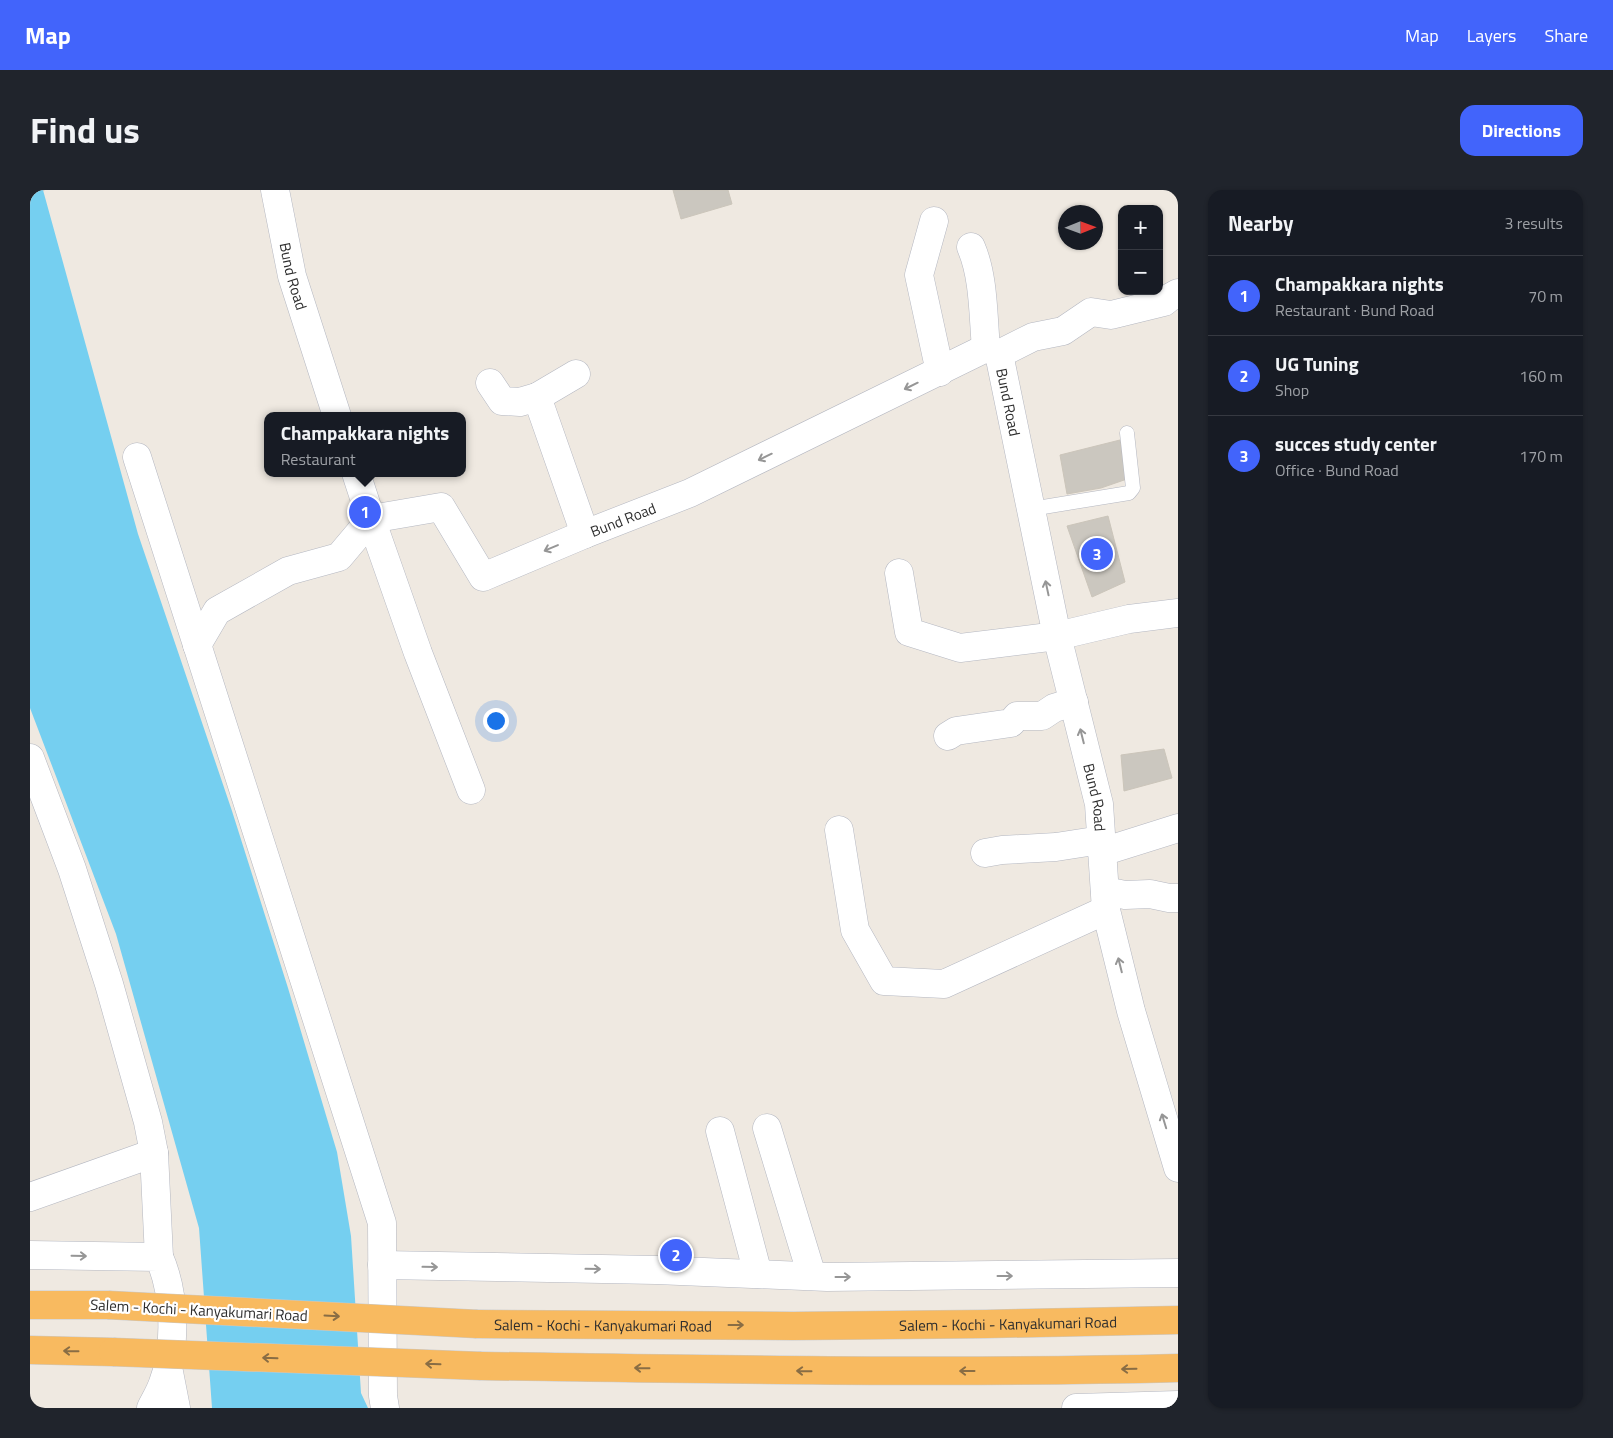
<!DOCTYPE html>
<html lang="en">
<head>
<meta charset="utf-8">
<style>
  :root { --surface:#171b24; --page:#20242c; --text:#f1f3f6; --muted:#9ea1a6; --line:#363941; --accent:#4264fb }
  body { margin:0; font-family:"Titillium Web",sans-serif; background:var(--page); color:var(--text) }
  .controls { position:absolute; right:15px; top:15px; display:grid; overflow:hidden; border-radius:10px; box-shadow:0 1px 4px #0004 }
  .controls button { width:45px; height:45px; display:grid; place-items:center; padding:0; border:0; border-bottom:1px solid var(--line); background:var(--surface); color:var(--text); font:25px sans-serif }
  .compass { position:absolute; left:1028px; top:15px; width:45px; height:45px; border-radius:50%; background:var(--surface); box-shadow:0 1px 4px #0004; rotate:89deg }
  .you { position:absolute; left:465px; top:530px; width:18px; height:18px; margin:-12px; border:4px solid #fff; border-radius:50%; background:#1a73e8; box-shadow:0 0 0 8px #1a73e833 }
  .badge { display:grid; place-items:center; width:32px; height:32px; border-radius:50%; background:var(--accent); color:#fff; font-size:16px; font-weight:700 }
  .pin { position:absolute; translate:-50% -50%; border:2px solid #fff; box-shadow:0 1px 5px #0006 }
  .popup { position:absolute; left:234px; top:222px; width:202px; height:65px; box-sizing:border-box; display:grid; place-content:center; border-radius:10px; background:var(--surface); filter:drop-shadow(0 1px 4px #0005); font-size:16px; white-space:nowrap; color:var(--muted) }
  .popup b { font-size:19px; color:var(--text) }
  .popup::after { content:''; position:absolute; left:50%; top:100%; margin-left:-10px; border:10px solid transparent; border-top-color:var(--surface) }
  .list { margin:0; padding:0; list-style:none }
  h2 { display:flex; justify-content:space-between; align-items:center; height:65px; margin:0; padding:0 20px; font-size:21px }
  h2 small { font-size:16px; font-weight:400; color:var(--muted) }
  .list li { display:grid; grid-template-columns:32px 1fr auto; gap:15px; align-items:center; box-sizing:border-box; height:80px; padding:0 20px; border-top:1px solid var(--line) }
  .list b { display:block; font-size:19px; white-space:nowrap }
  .list p { margin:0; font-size:16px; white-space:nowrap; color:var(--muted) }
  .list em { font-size:16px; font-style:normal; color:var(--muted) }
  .map { position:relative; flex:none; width:1148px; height:1218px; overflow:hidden; border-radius:15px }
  header { display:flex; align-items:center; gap:30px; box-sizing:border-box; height:70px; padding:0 25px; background:var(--accent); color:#fff }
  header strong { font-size:24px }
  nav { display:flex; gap:28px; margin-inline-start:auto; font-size:18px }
  .intro { display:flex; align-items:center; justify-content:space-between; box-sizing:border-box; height:120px; padding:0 30px }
  h1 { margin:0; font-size:35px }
  .button { padding:12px 22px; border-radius:15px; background:var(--accent); color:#fff; font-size:18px; font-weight:700 }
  main { display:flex; gap:30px; padding:0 30px }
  aside { flex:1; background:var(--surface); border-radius:15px; box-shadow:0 1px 4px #0004 }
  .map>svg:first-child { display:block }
</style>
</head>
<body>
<header>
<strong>Map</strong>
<nav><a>Map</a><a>Layers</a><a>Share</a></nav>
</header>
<div class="intro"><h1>Find us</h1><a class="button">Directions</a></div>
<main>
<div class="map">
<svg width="1148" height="1218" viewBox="0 0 1148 1218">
  <rect width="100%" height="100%" fill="#efe9e1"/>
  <!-- water -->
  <path fill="#75cff0" d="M0,0H13L108,344L202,621L258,798L307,962L321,1046L331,1203L338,1218H182L169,1038L86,744L0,518Z"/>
  <!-- building -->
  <g fill="#cbc7bf" stroke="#cbc5ba">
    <path d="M643,0H698L702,14L651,29Z"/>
    <path d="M1090,250L1097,289L1071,298L1037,304L1030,265Z"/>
    <path d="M1078,326L1095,392L1062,407L1037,336Z"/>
    <path d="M1134,559L1142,588L1094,601L1091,565Z"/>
  </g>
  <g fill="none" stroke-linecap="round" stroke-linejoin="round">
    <defs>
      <path id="service" d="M1001,319L1099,303L1103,298L1097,243"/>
      <g id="minor">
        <path d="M904,31L889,85L910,182"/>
        <path d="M941,57C954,87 953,126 956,158"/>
        <path d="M969,164L1003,147L1033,141L1061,122L1081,125L1134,112L1139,108L1148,103"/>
        <path d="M460,193L472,211L490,212L507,207L555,344"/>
        <path d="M507,207L546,184"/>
        <path d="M107,267L352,1033L353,1206L355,1218"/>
        <path d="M341,329L388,463L441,600"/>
        <path d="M869,383L879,442L930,458L1027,446L1099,429L1148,423"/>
        <path d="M918,546L926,541L981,533L987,526H1012L1024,518L1044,512"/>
        <path d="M0,568L42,679L79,794L118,932L124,963L129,1067"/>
        <path d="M809,640L825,740L854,791L914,794L1076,720"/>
        <path d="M1072,662L1148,638"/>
        <path d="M955,663L972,660L1026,657L1071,650"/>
        <path d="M1075,701L1095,705L1120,704L1139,708H1148"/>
        <path d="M737,938L782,1086"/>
        <path d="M690,941L728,1084"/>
        <path d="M0,1007L124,963"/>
        <path d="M352,1075L626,1080L797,1087L1148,1083"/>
        <path d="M138,1177L146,1218"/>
        <path d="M1046,1218L1148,1215"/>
      </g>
      <g id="tertiary">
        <path id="s1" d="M245,0L262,86L307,226"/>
        <path d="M326,283L341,329"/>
        <path id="s2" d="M341,329L411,317L453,387L555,344L660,303L956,158L969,164L1027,446L1069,614L1076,720L1101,821L1148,978"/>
        <path d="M167,455L187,421L258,381L309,367L341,329"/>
        <path d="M0,1065L129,1067C145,1103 147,1156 133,1193C130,1202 125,1210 121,1218"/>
      </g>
      <g id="trunk">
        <path d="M0,1115H78"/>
        <path id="s3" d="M447,1134L763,1136L956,1134L1148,1130"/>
        <path d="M0,1160L83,1162"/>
        <path d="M451,1176C684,1179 916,1184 1148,1178"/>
      </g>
    </defs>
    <!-- service casing -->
    <use href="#service" stroke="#b4b7c1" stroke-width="15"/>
    <!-- minor casing -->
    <use href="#minor" stroke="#b4b7c1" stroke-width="29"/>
    <!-- tertiary casing -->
    <use href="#tertiary" stroke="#b4b7c1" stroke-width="29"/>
    <!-- trunk casing -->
    <use href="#trunk" stroke="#c9c9c9" stroke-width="29"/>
    <!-- service -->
    <use href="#service" stroke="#fff" stroke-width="14"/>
    <!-- minor -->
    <use href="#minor" stroke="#fff" stroke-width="28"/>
    <!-- tertiary -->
    <use href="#tertiary" stroke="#fff" stroke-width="28"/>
    <!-- trunk -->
    <use href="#trunk" stroke="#f8ba60" stroke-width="28"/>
    <defs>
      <g id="trunk-bridge">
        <path d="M78,1115L447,1134"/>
        <path d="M83,1162L451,1176"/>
      </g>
    </defs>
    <!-- trunk-bridge casing -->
    <use href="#trunk-bridge" stroke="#c9c9c9" stroke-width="29" stroke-linecap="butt"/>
    <!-- trunk-bridge -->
    <use href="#trunk-bridge" stroke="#f8ba60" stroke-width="28"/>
  </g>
  <!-- one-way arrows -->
  <defs><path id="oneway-shaft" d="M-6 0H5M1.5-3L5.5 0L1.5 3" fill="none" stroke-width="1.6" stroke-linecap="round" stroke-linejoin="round" transform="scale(1.25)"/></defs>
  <g stroke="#969696">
    <use href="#oneway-shaft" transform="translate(881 196) rotate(154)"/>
    <use href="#oneway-shaft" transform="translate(735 267) rotate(154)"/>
    <use href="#oneway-shaft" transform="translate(521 358) rotate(157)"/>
    <use href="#oneway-shaft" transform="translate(1017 398) rotate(-102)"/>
    <use href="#oneway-shaft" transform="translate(1052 546) rotate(-104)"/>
    <use href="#oneway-shaft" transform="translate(1090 775) rotate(-104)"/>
    <use href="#oneway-shaft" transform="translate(1134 931) rotate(-107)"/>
    <use href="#oneway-shaft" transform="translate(49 1066) rotate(1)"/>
    <use href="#oneway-shaft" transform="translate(400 1077) rotate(1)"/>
    <use href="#oneway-shaft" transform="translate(563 1079) rotate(1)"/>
    <use href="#oneway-shaft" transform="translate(975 1086)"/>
    <use href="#oneway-shaft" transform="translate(813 1087)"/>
  </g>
  <g stroke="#896d44">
    <use href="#oneway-shaft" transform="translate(302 1126) rotate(3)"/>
    <use href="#oneway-shaft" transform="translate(706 1135)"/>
    <use href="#oneway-shaft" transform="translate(41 1161) rotate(-179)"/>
    <use href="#oneway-shaft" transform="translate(240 1168) rotate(-178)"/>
    <use href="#oneway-shaft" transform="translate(403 1174) rotate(-178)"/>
    <use href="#oneway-shaft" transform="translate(612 1178) rotate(-179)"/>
    <use href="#oneway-shaft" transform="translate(1099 1179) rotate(179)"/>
    <use href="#oneway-shaft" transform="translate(774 1181) rotate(-179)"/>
    <use href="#oneway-shaft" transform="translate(937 1181) rotate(180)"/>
  </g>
  <g text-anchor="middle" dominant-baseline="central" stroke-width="4.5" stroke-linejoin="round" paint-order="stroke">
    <!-- street labels -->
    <g font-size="15" fill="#2e2e2e" stroke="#fff">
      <text stroke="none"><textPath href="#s1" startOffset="88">Bund Road</textPath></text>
      <text stroke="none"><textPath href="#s2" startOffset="769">Bund Road</textPath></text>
      <text stroke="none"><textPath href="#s2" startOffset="304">Bund Road</textPath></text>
      <text stroke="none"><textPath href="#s2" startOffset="1174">Bund Road</textPath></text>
      <text transform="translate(169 1120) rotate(3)">Salem - Kochi - Kanyakumari Road</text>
      <text stroke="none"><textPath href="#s3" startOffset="531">Salem - Kochi - Kanyakumari Road</textPath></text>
      <text stroke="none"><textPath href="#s3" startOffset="126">Salem - Kochi - Kanyakumari Road</textPath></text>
    </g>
  </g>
</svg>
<div class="controls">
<button>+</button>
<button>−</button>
</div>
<svg class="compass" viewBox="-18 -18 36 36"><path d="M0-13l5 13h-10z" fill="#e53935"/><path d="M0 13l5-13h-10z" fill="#9ea1a6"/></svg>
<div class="you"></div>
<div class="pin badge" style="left:335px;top:322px">1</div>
<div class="popup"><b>Champakkara nights</b>Restaurant</div>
<div class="pin badge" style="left:646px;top:1065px">2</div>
<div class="pin badge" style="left:1067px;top:364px">3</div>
</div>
<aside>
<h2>Nearby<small>3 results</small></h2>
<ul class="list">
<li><span class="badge">1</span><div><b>Champakkara nights</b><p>Restaurant · Bund Road</p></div><em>70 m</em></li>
<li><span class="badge">2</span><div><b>UG Tuning</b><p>Shop</p></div><em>160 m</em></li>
<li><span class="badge">3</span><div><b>succes study center</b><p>Office · Bund Road</p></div><em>170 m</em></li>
</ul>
</aside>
</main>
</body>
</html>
